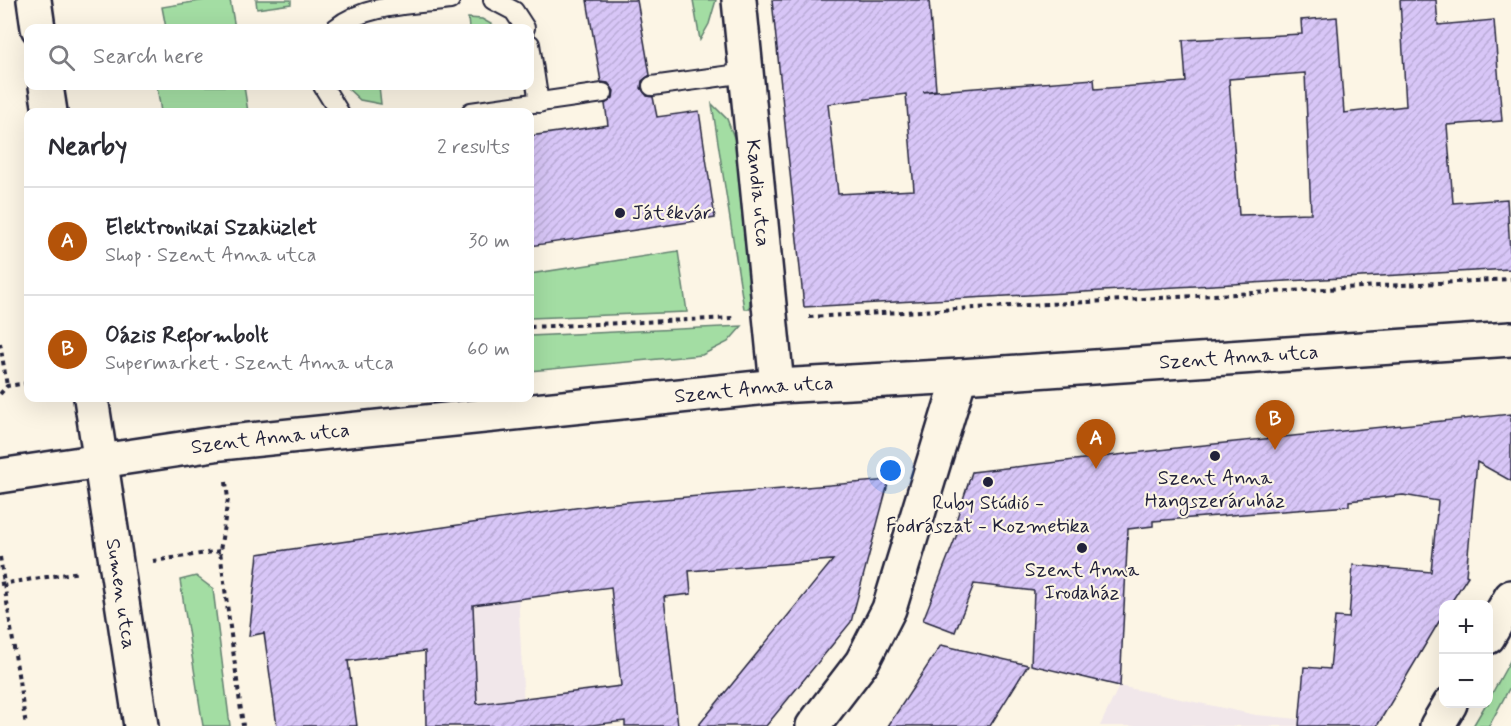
<!DOCTYPE html>
<html lang="en">
<head>
<meta charset="utf-8">
<style>
  :root { --surface:#fff; --page:#f7f7f7; --text:#2b2b33; --muted:#7c7c81; --line:#e1e1e2; --accent:#b45309 }
  body { margin:0; font-family:Mynerve,sans-serif; background:var(--page); color:var(--text) }
  .controls { position:absolute; right:18px; bottom:18px; display:grid; overflow:hidden; border-radius:12px; box-shadow:0 6px 24px #0002 }
  .controls button { width:54px; height:54px; display:grid; place-items:center; padding:0; border:0; border-bottom:2px solid var(--line); background:var(--surface); color:var(--text); font:30px sans-serif }
  .you { position:absolute; left:891px; top:471px; width:21px; height:21px; margin:-15px; border:4px solid #fff; border-radius:50%; background:#1a73e8; box-shadow:0 0 0 9px #1a73e833 }
  .badge { display:grid; place-items:center; width:39px; height:39px; border-radius:50%; background:var(--accent); color:#fff; font-size:20px; font-weight:700 }
  .pin { position:absolute; translate:-50% -50px; filter:drop-shadow(0 2px 3px #0008) }
  .pin::after { content:''; position:absolute; top:32px; width:21px; height:18px; background:inherit; clip-path:polygon(0 0,100% 0,50% 100%) }
  .list { margin:0; padding:0; list-style:none }
  h2 { display:flex; justify-content:space-between; align-items:center; height:78px; margin:0; padding:0 24px; font-size:26px }
  h2 small { font-size:20px; font-weight:400; color:var(--muted) }
  .list li { display:grid; grid-template-columns:39px 1fr auto; gap:18px; align-items:center; box-sizing:border-box; height:108px; padding:0 24px; border-top:2px solid var(--line) }
  .list b { display:block; font-size:22px; white-space:nowrap }
  .list p { margin:0; font-size:20px; white-space:nowrap; color:var(--muted) }
  .list em { font-size:20px; font-style:normal; color:var(--muted) }
  .icon { flex:none; width:33px; height:33px; fill:none; stroke:currentColor; stroke-width:2; stroke-linecap:round; stroke-linejoin:round }
  .map { position:relative; flex:none; width:1511px; height:726px; overflow:hidden }
  .search { position:absolute; background:var(--surface); box-shadow:0 6px 24px #0002; left:24px; top:24px; width:510px; height:66px; display:flex; align-items:center; gap:15px; box-sizing:border-box; padding:0 21px; border-radius:12px; color:var(--muted); font-size:22px }
  .panel { position:absolute; background:var(--surface); box-shadow:0 6px 24px #0002; left:24px; top:108px; width:510px; height:294px; border-radius:12px }
  .map>svg:first-child { display:block }
</style>
</head>
<body>
<div class="map">
<svg width="1511" height="726" viewBox="0 0 1511 726">
  <defs>
    <pattern id="building-hatch" width="6" height="6" patternUnits="userSpaceOnUse" patternTransform="scale(1.5)"><rect width="6" height="6" fill="#d8c6f7"/><path d="M-1 1l2-2M0 6l6-6M5 7l2-2" fill="none" stroke="#b9aad5"/></pattern>
  </defs>
  <rect width="100%" height="100%" fill="#fcf5e5"/>
  <filter id="ink" filterUnits="userSpaceOnUse"><feTurbulence type="fractalNoise" baseFrequency=".0167" numOctaves="2"/><feDisplacementMap in="SourceGraphic" scale="12" xChannelSelector="R" yChannelSelector="G"/><feConvolveMatrix kernelMatrix="1 2 1 2 8 2 1 2 1" color-interpolation-filters="sRGB"/></filter>
  <g filter="url(#ink)">
    <!-- built -->
    <g fill="#f1e7ea">
      <path d="M514,516L525,726H426L422,530Z"/>
      <path d="M1119,686L1256,715L1377,726H1100Z"/>
    </g>
    <!-- green -->
    <g fill="#a3dda3" stroke="#62806f" stroke-width="1.5">
      <path d="M206,0H230L235,28H166L162,7Z"/>
      <path d="M256,0H291V4L257,9Z"/>
      <path d="M693,0H716L709,24L700,40Z"/>
      <path d="M468,18L482,19L498,28H469Z"/>
      <path d="M157,86H244L248,112H161Z"/>
      <path d="M345,86H379L381,104L360,100Z"/>
      <path d="M712,104L727,119L735,140L751,294L749,309H744Z"/>
      <path d="M678,251L687,312L530,318V274Z"/>
      <path d="M742,326L728,342L702,355L530,371V336Z"/>
      <path d="M196,576L213,589L230,726H203L180,580Z"/>
      <path d="M1511,659V685L1489,726H1473L1486,704H1488L1489,699Z"/>
    </g>
    <!-- building -->
    <g fill="url(#building-hatch)" stroke="#22223b" stroke-width="1.5" fill-rule="evenodd">
      <path d="M587,0H637L650,75L642,81L641,88L647,96L653,97L657,117L699,111L715,218L530,246V136L608,125L605,104L613,98L614,91L608,83L601,82Z"/>
      <path d="M772,0H929L936,90L923,92L1094,79L1095,89L1186,82L1183,40L1302,34L1301,20L1337,17L1344,113L1406,106L1400,0H1436L1438,25L1494,20L1502,121L1447,125L1453,203L1507,199L1511,269L804,307ZM1305,73L1311,213L1239,215L1229,79ZM906,94L914,190L838,194L828,104Z"/>
      <path d="M1511,414V481L1477,462L1466,575L1468,576L1450,604H1443V615L1377,726H1299L1304,667L1330,669L1335,617L1349,618L1353,565L1431,572L1438,501L1403,495L1349,501V506L1153,521V526L1128,529L1120,686L1031,665L1034,591L974,584L955,632L923,620L959,529L953,530L972,472L1185,447Z"/>
      <path d="M889,480L851,622L766,726H698L833,560L689,571L691,594L664,597L678,726H625V721L583,726H426L425,651L348,661L357,726H277L264,633L249,636L258,554L603,504ZM611,587L621,686L477,704L473,605Z"/>
      <path d="M941,645L1028,665L990,726H888Z"/>
    </g>
    <g fill="none" stroke-linecap="round" stroke-linejoin="round">
      <defs>
        <g id="service">
          <path d="M493,0L514,11L525,28"/>
          <path d="M336,28C365,4 413,5 450,0"/>
          <path d="M530,44L539,103"/>
          <path d="M323,86L339,112"/>
          <path d="M652,86L746,73"/>
          <path d="M471,112L603,93"/>
        </g>
        <g id="minor">
          <path id="s1" d="M739,0L777,386"/>
          <path d="M1488,637L1511,597"/>
          <path d="M813,726L862,662L889,609L960,376"/>
          <path d="M1437,726L1450,704"/>
        </g>
        <g id="tertiary">
          <path d="M34,0L38,28"/>
          <path d="M46,86L50,112"/>
          <path id="s2" d="M91,398L141,726"/>
          <path id="s3" d="M0,476L221,443L777,386L960,376L1511,339"/>
        </g>
      </defs>
      <!-- service casing -->
      <use href="#service" stroke="#22223b" stroke-width="22"/>
      <!-- minor casing -->
      <use href="#minor" stroke="#22223b" stroke-width="38"/>
      <!-- tertiary casing -->
      <use href="#tertiary" stroke="#22223b" stroke-width="38"/>
      <!-- path -->
      <g stroke="#22223b" stroke-width="4" stroke-dasharray="4.5 4.5" stroke-linecap="butt">
        <path d="M809,317L1511,279"/>
        <path d="M530,327L733,318"/>
        <path d="M0,343L7,386"/>
        <path d="M0,394L7,386L28,383"/>
        <path d="M226,482L228,499L220,551L243,726"/>
        <path d="M0,557L26,726"/>
        <path d="M153,561L220,551"/>
        <path d="M0,584L80,572"/>
      </g>
      <!-- service -->
      <use href="#service" stroke="#fcf5e5" stroke-width="18"/>
      <!-- minor -->
      <use href="#minor" stroke="#fcf5e5" stroke-width="33"/>
      <!-- tertiary -->
      <use href="#tertiary" stroke="#fcf5e5" stroke-width="33"/>
    </g>
  </g>
  <!-- markers -->
  <g fill="#22223b" stroke="#fcf5e5" stroke-width="2">
    <circle cx="620" cy="213" r="6"/>
    <circle cx="1215" cy="456" r="6"/>
    <circle cx="988" cy="482" r="6"/>
    <circle cx="1082" cy="548" r="6"/>
  </g>
  <g text-anchor="middle" dominant-baseline="central" stroke-width="4.5" stroke-linejoin="round" paint-order="stroke">
    <!-- street labels -->
    <g font-size="20" fill="#22223b" stroke="#fcf5e5">
      <text stroke="none"><textPath href="#s1" startOffset="194">Kandia utca</textPath></text>
      <text stroke="none"><textPath href="#s3" startOffset="1245">Szent Anna utca</textPath></text>
      <text stroke="none"><textPath href="#s3" startOffset="759">Szent Anna utca</textPath></text>
      <text stroke="none"><textPath href="#s3" startOffset="273">Szent Anna utca</textPath></text>
      <text stroke="none"><textPath href="#s2" startOffset="198">Sumen utca</textPath></text>
    </g>
    <!-- poi labels -->
    <g font-size="20" fill="#22223b" stroke="#fcf5e5">
      <text x="632" y="213" text-anchor="start">Játékvár</text>
      <text x="1215" y="478">Szent Anna<tspan x="1215" dy="23">Hangszeráruház</tspan></text>
      <text x="988" y="503">Ruby Stúdió -<tspan x="988" dy="23">Fodrászat - Kozmetika</tspan></text>
      <text x="1082" y="570">Szent Anna<tspan x="1082" dy="23">Irodaház</tspan></text>
    </g>
  </g>
</svg>
<div class="controls">
<button>+</button>
<button>−</button>
</div>
<div class="you"></div>
<div class="pin badge" style="left:1096px;top:469px">A</div>
<div class="pin badge" style="left:1275px;top:450px">B</div>
<div class="search"><svg class="icon" aria-label="search" viewBox="0 0 24 24"><circle cx="10" cy="10" r="6"/><path d="M15 15l6 6"/></svg>Search here</div>
<section class="panel">
<h2>Nearby<small>2 results</small></h2>
<ul class="list">
<li><span class="badge">A</span><div><b>Elektronikai Szaküzlet</b><p>Shop · Szent Anna utca</p></div><em>30 m</em></li>
<li><span class="badge">B</span><div><b>Oázis Reformbolt</b><p>Supermarket · Szent Anna utca</p></div><em>60 m</em></li>
</ul>
</section>
</div>
</body>
</html>
